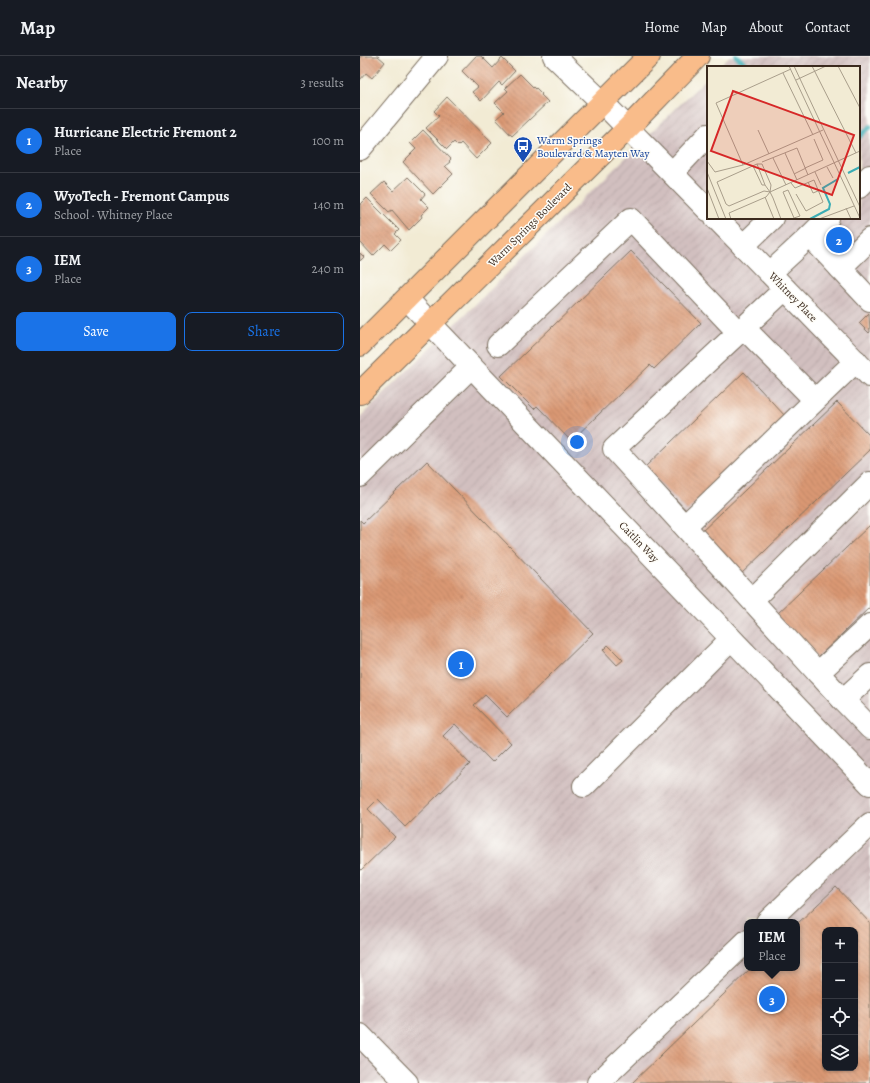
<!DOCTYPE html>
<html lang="en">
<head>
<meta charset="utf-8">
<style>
  :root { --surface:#171b24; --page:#242831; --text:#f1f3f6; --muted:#9ea1a6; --line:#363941; --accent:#1a73e8 }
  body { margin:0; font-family:Alegreya,serif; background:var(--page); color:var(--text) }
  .controls { position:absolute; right:12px; bottom:12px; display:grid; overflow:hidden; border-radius:8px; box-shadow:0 1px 3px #0004 }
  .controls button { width:36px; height:36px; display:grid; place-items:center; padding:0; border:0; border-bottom:1px solid var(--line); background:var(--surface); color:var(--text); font:20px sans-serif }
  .you { position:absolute; left:217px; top:386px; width:14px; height:14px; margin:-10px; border:3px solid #fff; border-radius:50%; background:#1a73e8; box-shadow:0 0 0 6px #1a73e833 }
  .badge { display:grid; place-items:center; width:26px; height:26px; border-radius:50%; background:var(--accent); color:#fff; font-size:13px; font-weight:700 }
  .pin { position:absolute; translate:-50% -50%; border:2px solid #fff; box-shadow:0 1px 4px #0006 }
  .popup { position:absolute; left:384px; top:863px; width:56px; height:52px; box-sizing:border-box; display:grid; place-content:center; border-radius:8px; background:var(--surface); filter:drop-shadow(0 1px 3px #0005); font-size:13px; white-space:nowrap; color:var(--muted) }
  .popup b { font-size:15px; color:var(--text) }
  .popup::after { content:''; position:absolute; left:50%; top:100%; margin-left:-8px; border:8px solid transparent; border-top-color:var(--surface) }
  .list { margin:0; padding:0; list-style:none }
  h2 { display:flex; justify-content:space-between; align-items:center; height:52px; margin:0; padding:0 16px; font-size:17px }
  h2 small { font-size:13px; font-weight:400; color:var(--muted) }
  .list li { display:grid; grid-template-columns:26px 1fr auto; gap:12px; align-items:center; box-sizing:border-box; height:64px; padding:0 16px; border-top:1px solid var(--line) }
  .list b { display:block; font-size:15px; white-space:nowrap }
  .list p { margin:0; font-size:13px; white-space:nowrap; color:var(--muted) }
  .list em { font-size:13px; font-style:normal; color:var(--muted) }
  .actions { display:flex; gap:8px; padding:12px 16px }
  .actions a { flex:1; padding:9px 0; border:1px solid var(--accent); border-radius:8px; text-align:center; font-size:14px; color:var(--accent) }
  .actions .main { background:var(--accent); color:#fff }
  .icon { flex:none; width:22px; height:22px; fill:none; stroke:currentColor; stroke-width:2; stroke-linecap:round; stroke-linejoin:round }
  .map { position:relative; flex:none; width:510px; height:1027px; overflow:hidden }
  header { display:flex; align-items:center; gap:24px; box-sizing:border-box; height:56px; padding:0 20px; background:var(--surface); border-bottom:1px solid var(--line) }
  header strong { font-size:19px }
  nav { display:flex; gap:22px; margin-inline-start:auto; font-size:14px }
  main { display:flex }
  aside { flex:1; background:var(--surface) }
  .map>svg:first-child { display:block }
</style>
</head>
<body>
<header>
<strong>Map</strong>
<nav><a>Home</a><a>Map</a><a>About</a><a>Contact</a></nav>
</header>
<main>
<aside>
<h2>Nearby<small>3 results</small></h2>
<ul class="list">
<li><span class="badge">1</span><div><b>Hurricane Electric Fremont 2</b><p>Place</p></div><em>100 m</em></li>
<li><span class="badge">2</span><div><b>WyoTech - Fremont Campus</b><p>School · Whitney Place</p></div><em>140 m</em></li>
<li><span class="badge">3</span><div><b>IEM</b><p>Place</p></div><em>240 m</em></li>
</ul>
<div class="actions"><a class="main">Save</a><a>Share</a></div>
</aside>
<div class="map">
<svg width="510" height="1027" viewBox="0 0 510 1027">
  <defs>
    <pattern id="industrial-furrows" width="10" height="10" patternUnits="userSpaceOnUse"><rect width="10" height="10" fill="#d1bfbf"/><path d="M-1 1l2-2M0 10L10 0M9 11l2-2" fill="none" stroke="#b4a4a4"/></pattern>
    <pattern id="building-back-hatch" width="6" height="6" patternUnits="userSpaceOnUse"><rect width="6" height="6" fill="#da9873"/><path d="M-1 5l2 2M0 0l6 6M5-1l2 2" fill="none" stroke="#b27c5e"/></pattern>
  </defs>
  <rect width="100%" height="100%" fill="#fdfcf7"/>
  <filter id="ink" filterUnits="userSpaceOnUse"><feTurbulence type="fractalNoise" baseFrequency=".025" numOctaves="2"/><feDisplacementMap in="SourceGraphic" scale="8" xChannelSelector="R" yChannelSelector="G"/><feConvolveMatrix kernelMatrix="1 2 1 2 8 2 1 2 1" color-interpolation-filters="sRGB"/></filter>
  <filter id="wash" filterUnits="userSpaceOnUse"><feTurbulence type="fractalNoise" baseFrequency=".012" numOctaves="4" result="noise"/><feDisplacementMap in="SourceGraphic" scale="16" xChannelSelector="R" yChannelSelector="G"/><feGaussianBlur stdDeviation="0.9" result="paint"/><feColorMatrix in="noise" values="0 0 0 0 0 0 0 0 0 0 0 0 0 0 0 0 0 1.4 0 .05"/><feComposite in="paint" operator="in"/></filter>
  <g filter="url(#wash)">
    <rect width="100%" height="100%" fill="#f2ebd4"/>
    <!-- industrial -->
    <path fill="url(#industrial-furrows)" fill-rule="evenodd" d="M370,0H510V1027H0V361L348,21V162H499V11H358ZM387,866H437V912H387ZM465,874H495V1012H465Z"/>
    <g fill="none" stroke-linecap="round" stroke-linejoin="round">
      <!-- stream -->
      <g stroke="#3badb5" stroke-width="5">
        <path d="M376,0L389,11"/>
        <path d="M499,81L510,71"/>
      </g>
    </g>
    <g id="blocks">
      <!-- building -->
      <g fill="url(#building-back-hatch)" fill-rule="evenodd">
        <path d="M0,0H18L25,6L12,22L6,17L0,24Z"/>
        <path d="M116,0H121L133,12L142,2L155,15L142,29L139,26L121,45L112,36L118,31L102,15Z"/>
        <path d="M160,18L175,33L176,32L182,38L181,39L188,46L152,80L136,63L144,56L135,47L148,35L145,32Z"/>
        <path d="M87,41L132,87L116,103L101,87L98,90L94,86L87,93L66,72L79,60L74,55Z"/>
        <path d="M63,74L91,103L89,105L90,106L85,110L93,118L73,138L43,106L56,93L50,87Z"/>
        <path d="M48,121L65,138L61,143L69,151L61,159L62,161L49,174L32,154L29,156L11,138L24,126L33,135Z"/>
        <path d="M7,142L39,174L35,178L41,184L31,194L25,188L13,200L0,186V163L1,162L0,161V149Z"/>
        <path d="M271,195L341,267L294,313L290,309L211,385L177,350L174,353L141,320Z"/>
        <path d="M0,197L4,201L0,205Z"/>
        <path d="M509,257L510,276L509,277L499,267Z"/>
        <path d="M384,316L426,361L327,455L285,411Z"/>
        <path d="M477,346L510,380V394L379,520L339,478Z"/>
        <path d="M67,405L233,577L147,661L125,639L114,649L151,687L132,706L95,668L83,680L110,708L45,771L18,743L8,753L35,781L0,815V464L3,467Z"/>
        <path d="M510,469V551L457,602L416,559Z"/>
        <path d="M248,589L263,604L257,609L243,594Z"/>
        <path d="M476,831L510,867V1027H272L391,912H437V868ZM465,874H495V1012H465Z"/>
      </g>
    </g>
  </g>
  <g filter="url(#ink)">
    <use href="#blocks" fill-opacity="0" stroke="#7b6e5e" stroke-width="1"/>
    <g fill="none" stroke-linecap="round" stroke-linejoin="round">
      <defs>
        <g id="minor">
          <path d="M194,0L243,47L348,154"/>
          <path d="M0,93L77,0"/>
          <path d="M312,117L348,79"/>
          <path d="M499,131L510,120"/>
          <path d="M356,162L510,320"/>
          <path d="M468,162L450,180L510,244"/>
          <path d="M383,190L412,162"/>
          <path d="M480,212L510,183"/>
          <path d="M410,217L450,180"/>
          <path d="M425,233L254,393L458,617"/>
          <path d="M47,243L510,728"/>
          <path d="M384,272L455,344"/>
          <path d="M138,289L271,163L379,277"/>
          <path d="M0,420L111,311"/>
          <path d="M325,470L496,305"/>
          <path d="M392,544L510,427"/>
          <path d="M510,619L483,644L510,672"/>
          <path d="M483,644L458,617L510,569"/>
          <path d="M224,730L371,583"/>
          <path d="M407,866L510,768"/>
          <path d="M0,979L47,1027"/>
          <path d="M238,1027L387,885"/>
        </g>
        <g id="major">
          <path d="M0,289L289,0"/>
          <path d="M0,337L268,72L338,0"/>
        </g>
      </defs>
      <!-- minor casing -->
      <use href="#minor" stroke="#7b6e5e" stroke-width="24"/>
      <!-- major casing -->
      <use href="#major" stroke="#7b6e5e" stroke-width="24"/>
      <!-- minor -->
      <use href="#minor" stroke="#fff" stroke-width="22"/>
      <!-- major -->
      <use href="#major" stroke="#f9bc8a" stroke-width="22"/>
    </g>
  </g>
  <!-- icons -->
  <defs>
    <symbol id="bus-pin" viewBox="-11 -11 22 30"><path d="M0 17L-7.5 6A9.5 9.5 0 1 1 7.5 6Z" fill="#1a4fb4" stroke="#fdfcf7"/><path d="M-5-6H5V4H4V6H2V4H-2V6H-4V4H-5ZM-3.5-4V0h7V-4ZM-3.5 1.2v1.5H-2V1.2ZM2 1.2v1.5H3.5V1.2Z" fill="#fff"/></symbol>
  </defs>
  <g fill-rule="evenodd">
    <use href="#bus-pin" x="152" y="79" width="22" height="30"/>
  </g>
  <g text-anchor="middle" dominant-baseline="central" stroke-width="3" stroke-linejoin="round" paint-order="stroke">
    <!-- transit labels -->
    <g font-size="11" fill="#164399" stroke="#fdfcf7" text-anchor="start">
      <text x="177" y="84">Warm Springs<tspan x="177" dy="13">Boulevard &amp; Mayten Way</tspan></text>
    </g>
    <!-- street labels -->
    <g font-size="11" fill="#3b2a1e" stroke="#fdfcf7">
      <text transform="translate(170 169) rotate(-45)">Warm Springs Boulevard</text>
      <text transform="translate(433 241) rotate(46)">Whitney Place</text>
      <text transform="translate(279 486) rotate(46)">Caitlin Way</text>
    </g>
  </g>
  <!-- overview -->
  <g transform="translate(347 10)">
    <rect width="153" height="153" fill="#f2ebd4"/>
    <path fill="none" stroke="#3badb5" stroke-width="2" d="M141,107L153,101M103,153L122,143L123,138L116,122L131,113"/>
    <path fill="none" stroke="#a99e8b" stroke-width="1" d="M82,0L153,152M87,0L153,141M105,0L149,87M131,0L153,42M76,7L106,69M89,14L119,0M51,64L62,88M78,87L90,114M66,92L79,119M0,95L8,106L36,99L116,64M55,96L90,82L101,109M36,99L9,37L84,3M46,100L55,119H58M120,101L126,112M98,102L116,94L107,73M0,106L19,153M108,106L114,119M87,108L99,102M101,116L106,127L111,125M84,117L88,122L107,114L116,136L99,145L89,128M0,122L12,153M63,126L57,125L22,140L19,138L10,116L50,98L58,119L63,126L66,132L74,153M63,126L153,85M58,131L67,153M139,142L144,153M24,153L22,147L59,131L63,126L64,119L55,98H50M86,153L87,152L93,150L81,124L76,126L87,152M112,153L147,140"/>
    <path fill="#d62828" fill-opacity="0.15" stroke="#d62828" stroke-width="2" d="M26,25L147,69L125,129L4,85Z"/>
    <rect width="153" height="153" fill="none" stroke="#3b2a1e" stroke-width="2"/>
  </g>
</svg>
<div class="controls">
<button>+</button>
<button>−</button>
<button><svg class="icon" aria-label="locate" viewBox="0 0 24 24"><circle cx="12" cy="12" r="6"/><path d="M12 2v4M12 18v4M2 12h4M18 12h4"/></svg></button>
<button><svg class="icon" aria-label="layers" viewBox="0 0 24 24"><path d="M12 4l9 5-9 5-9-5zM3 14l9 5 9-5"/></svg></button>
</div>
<div class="you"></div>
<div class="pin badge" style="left:101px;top:608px">1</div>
<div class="pin badge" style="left:479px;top:184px">2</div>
<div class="pin badge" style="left:412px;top:943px">3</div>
<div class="popup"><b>IEM</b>Place</div>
</div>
</main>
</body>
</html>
